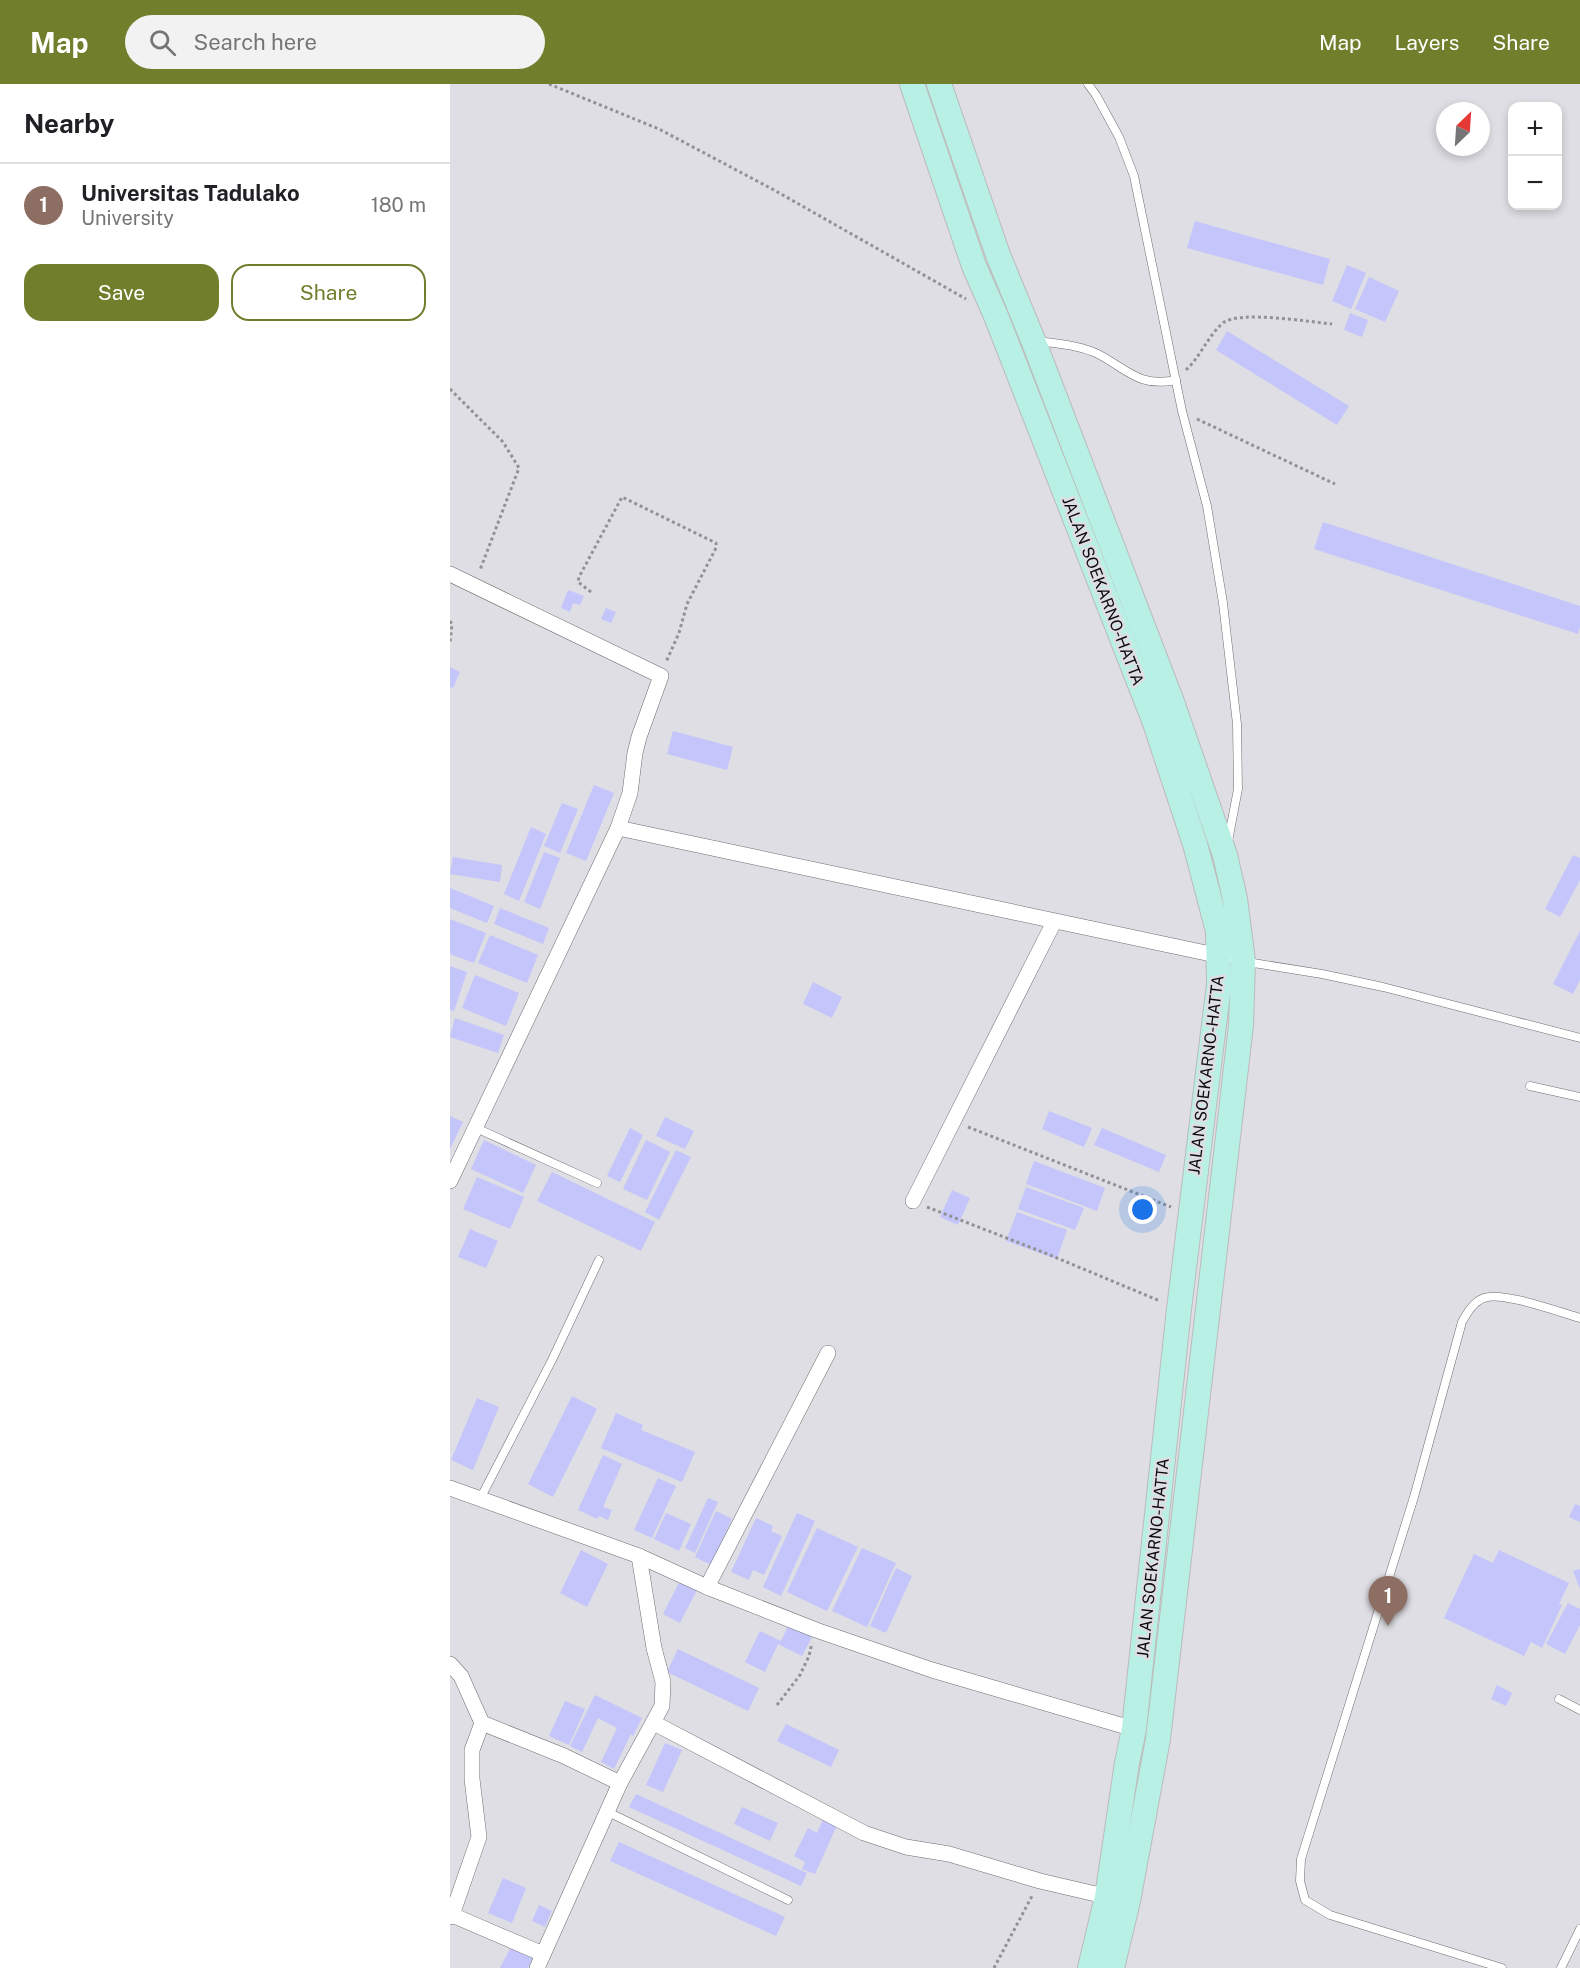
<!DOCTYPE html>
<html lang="en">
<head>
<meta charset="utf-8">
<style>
  :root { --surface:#fff; --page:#f2f2f2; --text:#202124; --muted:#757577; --line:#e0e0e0; --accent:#717f2d }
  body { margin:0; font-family:"Public Sans",sans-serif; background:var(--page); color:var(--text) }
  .controls { position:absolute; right:18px; top:18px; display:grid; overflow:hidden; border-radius:12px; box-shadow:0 3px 9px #0003 }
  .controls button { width:54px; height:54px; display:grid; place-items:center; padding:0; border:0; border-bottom:2px solid var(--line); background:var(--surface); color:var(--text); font:30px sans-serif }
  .compass { position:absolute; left:986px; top:18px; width:54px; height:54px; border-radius:50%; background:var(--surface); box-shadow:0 3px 9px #0003; rotate:25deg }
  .you { position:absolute; left:693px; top:1126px; width:21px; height:21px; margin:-15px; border:4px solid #fff; border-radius:50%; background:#1a73e8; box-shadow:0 0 0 9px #1a73e833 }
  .badge { display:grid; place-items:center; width:39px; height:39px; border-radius:50%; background:var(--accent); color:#fff; font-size:20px; font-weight:700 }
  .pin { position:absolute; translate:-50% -50px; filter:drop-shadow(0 2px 3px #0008) }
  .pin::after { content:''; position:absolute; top:32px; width:21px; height:18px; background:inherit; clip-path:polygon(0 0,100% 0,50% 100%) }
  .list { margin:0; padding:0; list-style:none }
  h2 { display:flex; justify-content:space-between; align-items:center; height:78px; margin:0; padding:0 24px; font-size:26px }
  h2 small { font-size:20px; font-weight:400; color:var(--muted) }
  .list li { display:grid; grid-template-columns:39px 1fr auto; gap:18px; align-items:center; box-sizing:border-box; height:84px; padding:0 24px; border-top:2px solid var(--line) }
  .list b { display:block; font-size:22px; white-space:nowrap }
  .list p { margin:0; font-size:20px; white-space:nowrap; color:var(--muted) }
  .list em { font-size:20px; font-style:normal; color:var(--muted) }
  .actions { display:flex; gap:12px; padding:18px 24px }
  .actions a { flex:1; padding:14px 0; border:2px solid var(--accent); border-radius:18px; text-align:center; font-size:21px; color:var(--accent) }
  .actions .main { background:var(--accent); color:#fff }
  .icon { flex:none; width:33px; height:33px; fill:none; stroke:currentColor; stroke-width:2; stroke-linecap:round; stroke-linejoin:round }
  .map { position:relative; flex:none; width:1130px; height:1884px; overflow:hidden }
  header { display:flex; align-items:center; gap:36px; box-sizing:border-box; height:84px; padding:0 30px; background:var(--accent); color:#fff }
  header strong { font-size:28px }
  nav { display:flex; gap:33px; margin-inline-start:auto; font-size:21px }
  .search { width:420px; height:54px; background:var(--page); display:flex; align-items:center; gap:15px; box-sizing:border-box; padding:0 21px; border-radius:33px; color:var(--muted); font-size:22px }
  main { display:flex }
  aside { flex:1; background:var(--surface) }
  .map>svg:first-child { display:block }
</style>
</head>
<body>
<header>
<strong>Map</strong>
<div class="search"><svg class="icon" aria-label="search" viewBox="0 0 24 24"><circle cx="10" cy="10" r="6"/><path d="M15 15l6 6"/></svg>Search here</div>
<nav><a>Map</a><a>Layers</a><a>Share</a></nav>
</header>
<main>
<aside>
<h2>Nearby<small></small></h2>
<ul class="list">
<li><span class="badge" style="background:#8d6e63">1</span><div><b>Universitas Tadulako</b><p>University</p></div><em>180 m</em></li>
</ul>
<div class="actions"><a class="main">Save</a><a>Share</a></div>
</aside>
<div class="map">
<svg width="1130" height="1884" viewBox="0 0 1130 1884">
  <rect width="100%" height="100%" fill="#dedee4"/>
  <!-- building -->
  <g fill="#c4c5fa">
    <path d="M745,137L880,175L873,201L737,164Z"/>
    <path d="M897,181L916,189L901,225L882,217Z"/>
    <path d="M919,193L949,207L935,238L905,225Z"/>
    <path d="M900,229L918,236L912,253L894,246Z"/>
    <path d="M777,247L899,322L887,341L766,266Z"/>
    <path d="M873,438L1130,522V543L1128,550L864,465Z"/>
    <path d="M118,506L134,512L130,521L123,519L120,528L111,524Z"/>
    <path d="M156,524L166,528L161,539L151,535Z"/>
    <path d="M0,583L10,588L3,604L0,603Z"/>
    <path d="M223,647L283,663L277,686L217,670Z"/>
    <path d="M144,701L164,709L136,777L116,769Z"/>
    <path d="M112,719L128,725L110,769L94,762Z"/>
    <path d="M81,743L96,750L69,817L54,810Z"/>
    <path d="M94,768L110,774L90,825L74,818Z"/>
    <path d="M1123,771L1130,774V796L1110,833L1095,825Z"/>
    <path d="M3,773L52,781L50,798L0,790Z"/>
    <path d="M0,804L44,822L37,839L0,824Z"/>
    <path d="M50,824L99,844L93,860L44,840Z"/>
    <path d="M0,835L36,849L24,879L0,870Z"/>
    <path d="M1130,847V896L1123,910L1103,900Z"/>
    <path d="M40,851L88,871L77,899L28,879Z"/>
    <path d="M0,882L17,888L4,927L0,926Z"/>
    <path d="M25,891L69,909L56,942L12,924Z"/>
    <path d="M363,898L392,913L382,934L353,920Z"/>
    <path d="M5,934L54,951L48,969L0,953Z"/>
    <path d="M599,1027L642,1044L634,1063L592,1045Z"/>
    <path d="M0,1032L13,1038L0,1065Z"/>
    <path d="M215,1033L244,1047L235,1065L206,1052Z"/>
    <path d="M180,1044L193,1051L170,1098L157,1092Z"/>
    <path d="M652,1044L716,1071L709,1088L644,1061Z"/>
    <path d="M34,1056L86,1081L73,1109L21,1085Z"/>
    <path d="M196,1056L220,1068L197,1116L173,1105Z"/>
    <path d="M226,1066L241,1073L209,1136L195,1128Z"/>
    <path d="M584,1077L655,1104L647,1127L576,1100Z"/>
    <path d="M102,1088L205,1138L191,1167L87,1117Z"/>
    <path d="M27,1093L74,1113L60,1145L13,1125Z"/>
    <path d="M576,1103L634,1124L625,1146L568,1125Z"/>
    <path d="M502,1106L520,1114L508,1141L490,1133Z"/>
    <path d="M567,1128L617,1146L607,1175L556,1157Z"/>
    <path d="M20,1145L48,1157L36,1184L8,1173Z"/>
    <path d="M122,1312L147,1325L103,1413L78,1400Z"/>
    <path d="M27,1314L49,1323L23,1386L1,1376Z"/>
    <path d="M166,1329L193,1341L191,1346L245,1368L232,1398L151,1364Z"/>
    <path d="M153,1371L172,1380L153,1423L162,1426L158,1436L149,1432L147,1435L128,1426Z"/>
    <path d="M208,1394L226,1402L202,1454L184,1446Z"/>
    <path d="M258,1414L268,1418L245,1469L235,1464Z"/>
    <path d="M1125,1420L1130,1422V1438L1119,1433Z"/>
    <path d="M266,1427L282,1435L261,1481L245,1473Z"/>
    <path d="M216,1429L241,1440L229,1467L204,1455Z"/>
    <path d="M347,1429L365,1437L331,1512L313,1503Z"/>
    <path d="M306,1434L323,1442L321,1447L332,1452L314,1491L303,1486L299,1496L281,1488Z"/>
    <path d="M367,1444L408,1463L377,1527L337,1508Z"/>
    <path d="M412,1464L446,1479L417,1543L382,1527Z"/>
    <path d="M131,1466L158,1480L137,1523L110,1509Z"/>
    <path d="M1049,1466L1119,1499L1109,1520L1112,1521L1092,1564L1081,1558L1074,1572L994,1534L1024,1470L1043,1479Z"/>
    <path d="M446,1484L462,1492L436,1549L420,1542Z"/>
    <path d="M1130,1485V1505L1123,1487Z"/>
    <path d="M232,1493L249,1502L230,1539L213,1530Z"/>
    <path d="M1118,1519L1130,1525V1541L1115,1570L1096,1560Z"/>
    <path d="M338,1542L362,1553L352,1572L328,1560L315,1588L295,1578L310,1547L331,1557Z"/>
    <path d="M228,1565L309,1604L298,1627L217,1588Z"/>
    <path d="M1047,1601L1062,1609L1056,1622L1041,1615Z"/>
    <path d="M145,1611L192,1634L183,1652L181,1650L164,1685L151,1678L167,1644L148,1634L132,1668L120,1662Z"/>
    <path d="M115,1617L135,1625L119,1661L99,1652Z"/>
    <path d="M336,1640L389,1666L381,1683L327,1657Z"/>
    <path d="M215,1659L232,1666L213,1708L196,1701Z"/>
    <path d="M186,1710L357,1789L351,1802L179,1723Z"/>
    <path d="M292,1723L328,1739L320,1757L284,1740Z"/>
    <path d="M374,1733L388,1739L365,1790L352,1785L355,1778L344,1772L358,1744L367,1749Z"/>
    <path d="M169,1758L335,1833L326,1852L160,1777Z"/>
    <path d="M53,1794L76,1804L62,1839L38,1829Z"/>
    <path d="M89,1821L102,1827L95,1843L82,1837Z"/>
    <path d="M63,1859L85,1869L78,1884H50Z"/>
  </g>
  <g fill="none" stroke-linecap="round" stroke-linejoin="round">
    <defs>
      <g id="service">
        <path d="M638,0L646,11L669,53L684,92L732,327L757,422L773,519L787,640L788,705L778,757"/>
        <path d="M588,257C607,260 630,261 648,270C677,285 689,304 726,296"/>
        <path d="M797,878L872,890L933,903L1130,954"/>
        <path d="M1080,1002L1130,1013"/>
        <path d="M26,1044L147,1099"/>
        <path d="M30,1415L102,1276L149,1176"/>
        <path d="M1109,1615L1130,1626"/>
        <path d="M158,1728L338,1816"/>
        <path d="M1052,1884L880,1831L855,1816L850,1797L851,1775L964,1413L1012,1238C1017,1229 1023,1218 1034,1214C1052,1207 1109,1228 1130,1234"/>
        <path d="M1111,1884L1130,1845"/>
      </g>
      <g id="minor">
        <path d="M0,490L211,592L189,653L185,669L180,709L168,744"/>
        <path d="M0,1097L168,744L775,873"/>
        <path d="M463,1117L604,838"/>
        <path d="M0,1404L189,1472L257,1503L366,1546L482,1586L684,1645"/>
        <path d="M257,1503L378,1269"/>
        <path d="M0,1580L11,1592L32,1639L114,1672L170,1699"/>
        <path d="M204,1639L414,1749L456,1763L499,1770L590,1797L663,1814"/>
        <path d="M2,1831L93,1870"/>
        <path d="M0,1833L2,1831L29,1753L22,1695V1666L32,1639"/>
        <path d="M87,1884L170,1699L212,1622L213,1598L204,1564L189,1472"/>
      </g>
      <g id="primary">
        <path d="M462,0L524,182L546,232L705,639L745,760L768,847L769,900L729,1225L684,1645L677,1679L657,1813L640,1884"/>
        <path d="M489,0L548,171L583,256L722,618L775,771L785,815L793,877L791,941L708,1655L678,1817L662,1884"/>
      </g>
    </defs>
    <!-- service casing -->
    <use href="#service" stroke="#6d6d72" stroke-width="9"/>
    <!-- minor casing -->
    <use href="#minor" stroke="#6d6d72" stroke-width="16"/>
    <!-- primary casing -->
    <use href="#primary" stroke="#bbb" stroke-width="26"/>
    <!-- path -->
    <g stroke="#919196" stroke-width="3" stroke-dasharray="3 3" stroke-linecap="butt">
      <path d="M99,0L209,45L324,106L516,215"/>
      <path d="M736,286C751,272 757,253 773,239C788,226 861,238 882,240"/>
      <path d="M0,305L53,358L69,384L30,486"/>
      <path d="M747,335L885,400"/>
      <path d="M141,508L128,498L129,493L172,413L266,459V464L237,520L229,549L216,578"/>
      <path d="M0,537L2,540L0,559"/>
      <path d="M518,1043L721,1123"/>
      <path d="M477,1123L595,1169L710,1217"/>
      <path d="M327,1621L350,1591L359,1572L362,1559"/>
      <path d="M544,1884L582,1812"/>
    </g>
    <!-- service -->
    <use href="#service" stroke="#fff" stroke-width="8"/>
    <!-- minor -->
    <use href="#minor" stroke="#fff" stroke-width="15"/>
    <!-- primary -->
    <use href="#primary" stroke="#b8f0e5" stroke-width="24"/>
  </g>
  <g text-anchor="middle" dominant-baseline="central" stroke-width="5" stroke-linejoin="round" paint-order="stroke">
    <!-- street labels -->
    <g font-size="16" fill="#0b0b0d" stroke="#dedee4">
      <text transform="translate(653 507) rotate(69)">JALAN SOEKARNO-HATTA</text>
      <text transform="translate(756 991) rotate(-83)">JALAN SOEKARNO-HATTA</text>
      <text transform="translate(703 1474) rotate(-84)">JALAN SOEKARNO-HATTA</text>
    </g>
  </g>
</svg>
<div class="controls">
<button>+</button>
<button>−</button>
</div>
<svg class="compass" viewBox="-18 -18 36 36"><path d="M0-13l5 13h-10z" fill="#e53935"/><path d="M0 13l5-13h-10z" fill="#757577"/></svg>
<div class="you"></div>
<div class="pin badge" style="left:938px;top:1542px;background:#8d6e63">1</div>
</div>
</main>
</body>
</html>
